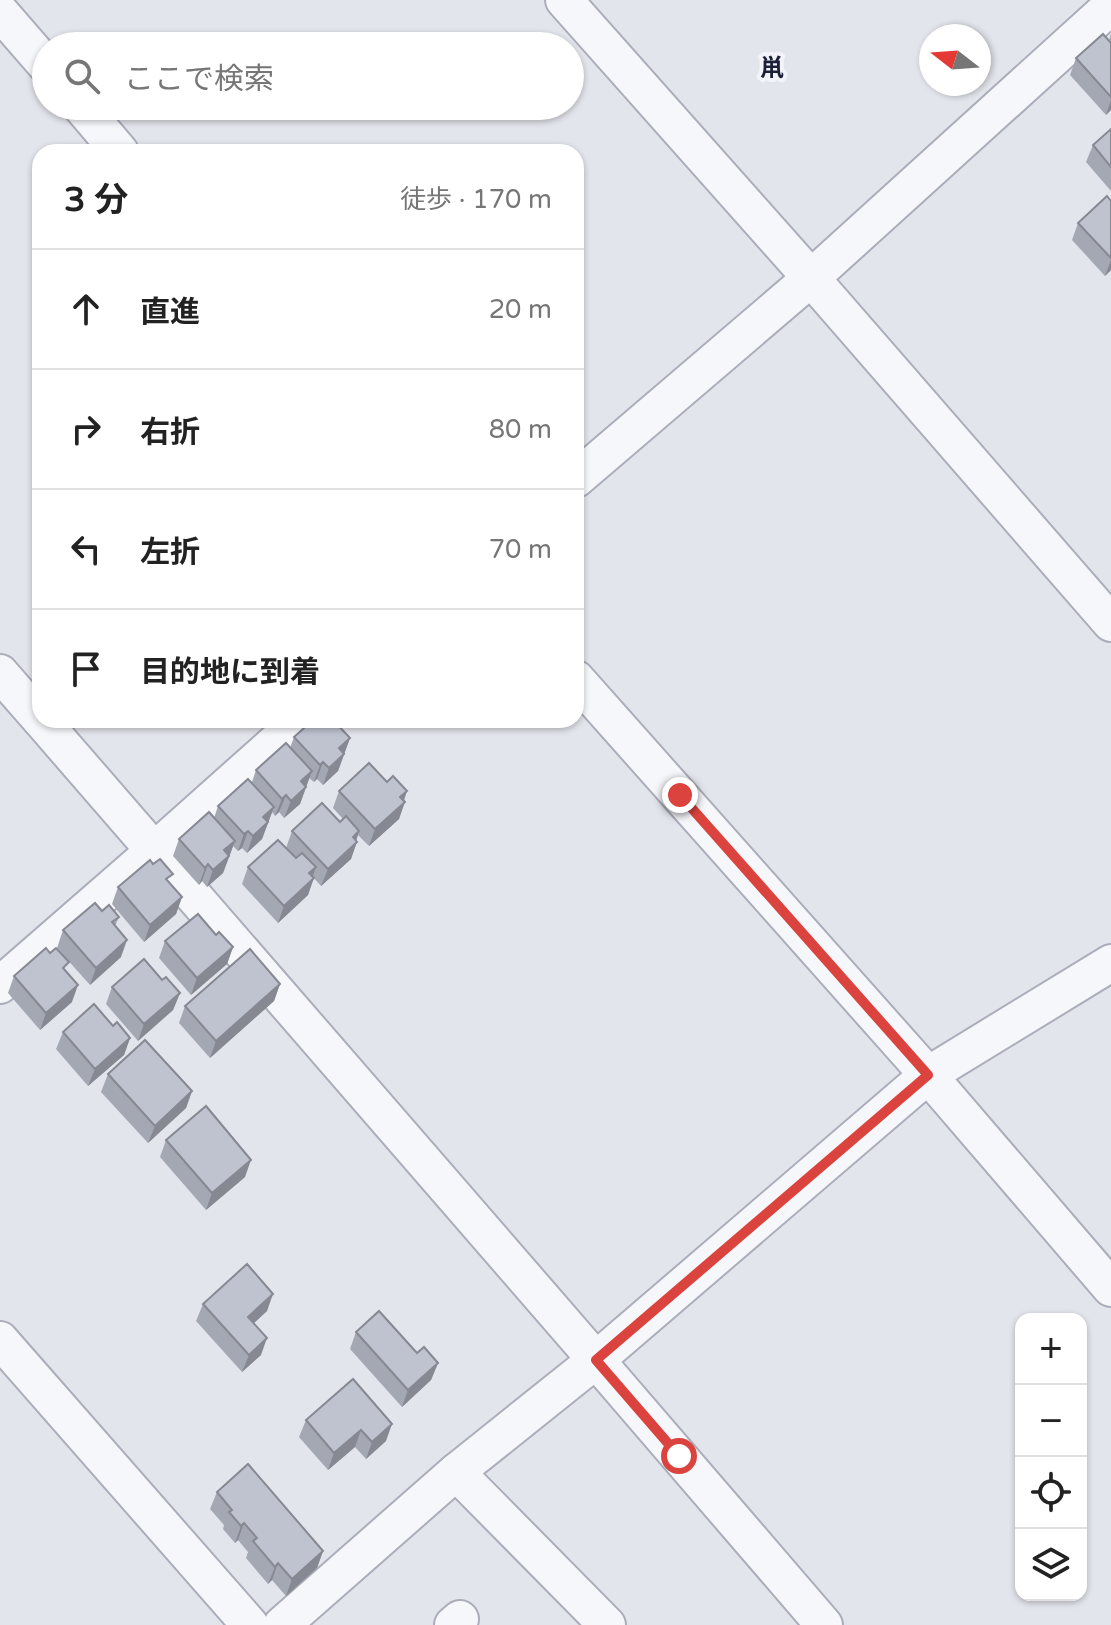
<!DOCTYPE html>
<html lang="ja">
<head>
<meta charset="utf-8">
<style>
  :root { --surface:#fff; --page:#f2f2f2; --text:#222; --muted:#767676; --line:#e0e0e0 }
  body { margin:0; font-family:"Varela Round","Noto Sans JP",sans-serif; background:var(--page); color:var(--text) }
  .controls { position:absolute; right:24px; bottom:24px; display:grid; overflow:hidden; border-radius:16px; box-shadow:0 2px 6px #0004 }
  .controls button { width:72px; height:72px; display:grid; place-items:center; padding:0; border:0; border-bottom:2px solid var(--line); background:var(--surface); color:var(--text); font:40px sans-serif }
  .compass { position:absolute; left:919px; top:24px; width:72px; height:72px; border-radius:50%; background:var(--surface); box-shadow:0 2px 6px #0004; rotate:287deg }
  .stop { position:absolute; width:24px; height:24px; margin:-18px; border:6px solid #db433e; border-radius:50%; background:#fff }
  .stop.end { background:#db433e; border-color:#fff; box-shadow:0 2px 8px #0008 }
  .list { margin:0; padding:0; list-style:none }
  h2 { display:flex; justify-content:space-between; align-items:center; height:104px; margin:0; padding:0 32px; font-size:34px }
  h2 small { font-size:26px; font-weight:400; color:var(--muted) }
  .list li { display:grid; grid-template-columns:52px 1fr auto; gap:24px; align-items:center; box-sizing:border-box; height:120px; padding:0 32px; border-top:2px solid var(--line) }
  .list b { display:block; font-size:30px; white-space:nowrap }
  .list em { font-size:26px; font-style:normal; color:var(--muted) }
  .icon { flex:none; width:44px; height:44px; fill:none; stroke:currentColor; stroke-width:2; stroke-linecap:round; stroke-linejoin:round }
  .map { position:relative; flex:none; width:1111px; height:1625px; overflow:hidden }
  .search { position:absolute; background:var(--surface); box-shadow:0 2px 6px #0004; left:32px; top:32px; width:552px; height:88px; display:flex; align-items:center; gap:20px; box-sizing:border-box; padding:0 28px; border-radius:44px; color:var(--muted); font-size:30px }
  .panel { position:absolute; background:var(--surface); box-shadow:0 2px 6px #0004; left:32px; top:144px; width:552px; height:584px; border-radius:24px }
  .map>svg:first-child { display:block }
</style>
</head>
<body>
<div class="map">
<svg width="1111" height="1625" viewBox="0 0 1111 1625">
  <rect width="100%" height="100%" fill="#e3e5ec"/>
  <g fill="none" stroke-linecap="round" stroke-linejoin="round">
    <defs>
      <g id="minor">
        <path d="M564,0L811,278L1111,623"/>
        <path d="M0,12L46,65"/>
        <path d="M81,106L120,152"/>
        <path d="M576,479L811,278L1111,6"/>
        <path d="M0,673L40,719"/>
        <path d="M576,679L928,1075L1111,1288"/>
        <path d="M41,720L596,1360L824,1625"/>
        <path d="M0,985L155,850L301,720"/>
        <path d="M0,1340L250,1625"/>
        <path d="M456,1472L607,1625"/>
        <path d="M282,1625L456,1472L596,1360L928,1075L1111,963"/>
        <path d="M453,1625L460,1619"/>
      </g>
    </defs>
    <!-- minor casing -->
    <use href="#minor" stroke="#abaeba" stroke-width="40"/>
    <!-- minor -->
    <use href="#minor" stroke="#f6f7fa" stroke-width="36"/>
  </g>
  <!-- wall -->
  <g fill="#a4a8b3">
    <path d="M1111,34V110L1106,115L1070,75L1076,58L1109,40Z"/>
    <path d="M1111,129V191L1086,162L1093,145Z"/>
    <path d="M1111,201V270L1105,276L1072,240L1078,223Z"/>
    <path d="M294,737L350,738L338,771L323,785L317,779L314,782L309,778L300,804L284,818L279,812L275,816L272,812L262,839L247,853L242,848L238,851L233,846L223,873L207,887L202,881L199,885L173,856L179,839L214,818L218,806L252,782L256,770L290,748Z"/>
    <path d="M387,782L407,791L399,819L369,846L358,835L351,859L321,886L313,877L308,895L278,923L242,884L248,867L286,848L292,831L340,822L343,819L333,808L339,791Z"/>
    <path d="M169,883L182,897L176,914L144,942L112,904L118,887Z"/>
    <path d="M102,911L119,917L115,926L121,957L90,985L57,948L63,930Z"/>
    <path d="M216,935L233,947L227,964L191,995L159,958L165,941Z"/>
    <path d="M66,972L72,1002L40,1030L8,993L14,976Z"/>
    <path d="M162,980L180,993L173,1010L138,1041L106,1004L112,987Z"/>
    <path d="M280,984L274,1001L210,1058L179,1023L185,1006Z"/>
    <path d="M113,1026L130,1038L124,1055L88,1086L56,1049L63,1032Z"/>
    <path d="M108,1074L192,1091L186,1108L148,1143L101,1092Z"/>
    <path d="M166,1140L245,1177L206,1210L160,1157Z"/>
    <path d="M203,1304L267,1311L254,1323L261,1355L242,1372L196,1321Z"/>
    <path d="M356,1332L417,1353L438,1363L431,1380L402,1407L350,1349Z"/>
    <path d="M353,1379L386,1441L366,1459L355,1447L328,1470L299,1437L306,1420Z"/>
    <path d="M217,1492L323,1551L317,1568L286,1596L272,1580L268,1584L246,1558L248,1552L238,1540L235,1543L223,1529L224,1525L210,1509Z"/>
  </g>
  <!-- shaded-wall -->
  <g fill="#868892">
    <path d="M1111,100V110L1106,115Z"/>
    <path d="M1111,260V270L1105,276Z"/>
    <path d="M350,738L338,771L323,785L329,768L339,748Z"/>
    <path d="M323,762L317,779L314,782L320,765Z"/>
    <path d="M312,771L300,804L284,818L291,801L301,781Z"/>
    <path d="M407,791L402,804L405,802L399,819L369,846L375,829L400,797Z"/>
    <path d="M286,795L279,812L275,816L282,799Z"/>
    <path d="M274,807L262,839L247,853L253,836L263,817Z"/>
    <path d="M248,831L242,848L238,851L244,834Z"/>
    <path d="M359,831L355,844L357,842L351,859L321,886L328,869Z"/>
    <path d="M235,841L223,873L207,887L213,870L224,850Z"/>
    <path d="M208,864L202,881L199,885L205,868Z"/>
    <path d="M316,867L311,881L314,878L308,895L278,923L284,906L309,873Z"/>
    <path d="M182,897L176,914L144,942L150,925Z"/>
    <path d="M127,940L121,957L90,985L96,968Z"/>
    <path d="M233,947L227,964L191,995L197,978Z"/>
    <path d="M280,984L274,1001L210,1058L216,1041Z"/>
    <path d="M78,985L72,1002L40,1030L46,1013Z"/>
    <path d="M180,993L173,1010L138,1041L144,1024Z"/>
    <path d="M130,1038L124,1055L88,1086L95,1069Z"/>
    <path d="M192,1091L186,1108L148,1143L155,1126Z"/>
    <path d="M251,1160L245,1177L206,1210L212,1193Z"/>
    <path d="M273,1294L267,1311L242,1334L248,1317Z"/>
    <path d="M267,1338L261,1355L242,1372L249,1355Z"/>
    <path d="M438,1363L431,1380L402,1407L408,1390Z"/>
    <path d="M392,1424L386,1441L366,1459L372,1442Z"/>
    <path d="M361,1430L355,1447L328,1470L334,1453Z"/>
    <path d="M244,1523L238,1540L235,1543L241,1526Z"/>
    <path d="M323,1551L317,1568L286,1596L292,1579Z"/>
    <path d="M278,1563L272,1580L268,1584L275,1567Z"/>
  </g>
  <!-- building -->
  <g fill="#bfc3d0" stroke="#868892" stroke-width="2">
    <path d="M1103,34L1111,43V97L1076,58Z"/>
    <path d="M1111,129V167L1093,145Z"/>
    <path d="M1107,196L1111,201V258L1078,223Z"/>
    <path d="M313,720H333L350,738L339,748L344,754L329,768L323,762L320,765L294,737Z"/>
    <path d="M286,743L312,771L301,781L306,787L291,801L286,795L282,799L256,770Z"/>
    <path d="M369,763L387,782L393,776L407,791L400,797L405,802L375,829L339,791Z"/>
    <path d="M248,779L274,807L263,817L268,822L253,836L248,831L244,834L218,806Z"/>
    <path d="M322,803L340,822L346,816L359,831L353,837L357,842L328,869L292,831Z"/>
    <path d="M209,812L235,841L224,850L229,856L213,870L208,864L205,868L179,839Z"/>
    <path d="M278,840L296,858L302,853L316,867L309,873L314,878L284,906L248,867Z"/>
    <path d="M160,859L173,874L166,879L182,897L150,925L118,887L150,860L153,864Z"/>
    <path d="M95,903L102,911L109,905L119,917L112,922L127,940L96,968L63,930Z"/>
    <path d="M198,914L216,935L219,932L233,947L197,978L165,941Z"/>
    <path d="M46,948L50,953L56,948L69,962L63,968L78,985L46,1013L14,976Z"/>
    <path d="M250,949L280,984L216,1041L185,1006Z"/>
    <path d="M144,959L162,980L166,977L180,993L144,1024L112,987Z"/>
    <path d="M94,1004L113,1026L117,1022L130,1038L95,1069L63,1032Z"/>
    <path d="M145,1040L192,1091L155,1126L108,1074Z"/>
    <path d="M206,1106L251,1160L212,1193L166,1140Z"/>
    <path d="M247,1264L273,1294L248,1317L267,1338L249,1355L203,1304Z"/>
    <path d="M379,1311L417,1353L424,1347L438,1363L408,1390L356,1332Z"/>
    <path d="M353,1379L392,1424L372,1442L361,1430L334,1453L306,1420Z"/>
    <path d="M248,1464L323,1551L292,1579L278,1563L275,1567L253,1541L257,1538L244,1523L241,1526L229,1512L232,1510L217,1492Z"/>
  </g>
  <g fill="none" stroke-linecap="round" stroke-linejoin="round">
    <!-- route -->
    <path stroke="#db433e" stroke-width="10" d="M679,1456L596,1360L928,1075L680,795"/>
  </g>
  <g text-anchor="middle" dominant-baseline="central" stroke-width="8" stroke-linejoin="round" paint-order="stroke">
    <!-- neighbourhood labels -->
    <g font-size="24" font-weight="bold" fill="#1b1f37" stroke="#f3f4f9">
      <text x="772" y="68">鼡</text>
    </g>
  </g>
</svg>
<div class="controls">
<button>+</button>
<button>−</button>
<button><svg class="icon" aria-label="locate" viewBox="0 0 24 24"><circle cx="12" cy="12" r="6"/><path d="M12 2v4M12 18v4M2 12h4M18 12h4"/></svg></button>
<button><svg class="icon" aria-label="layers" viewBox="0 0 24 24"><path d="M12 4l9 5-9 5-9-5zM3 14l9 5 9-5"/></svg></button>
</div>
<svg class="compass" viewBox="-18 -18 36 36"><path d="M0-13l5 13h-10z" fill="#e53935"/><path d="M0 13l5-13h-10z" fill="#767676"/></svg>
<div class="stop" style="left:679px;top:1456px"></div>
<div class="stop end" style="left:680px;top:795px"></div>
<div class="search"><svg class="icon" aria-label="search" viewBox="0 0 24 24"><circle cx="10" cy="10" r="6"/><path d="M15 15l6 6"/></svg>ここで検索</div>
<section class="panel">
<h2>3 分<small>徒歩 · 170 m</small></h2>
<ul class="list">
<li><svg class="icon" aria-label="ahead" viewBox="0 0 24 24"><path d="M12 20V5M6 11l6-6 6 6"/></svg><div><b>直進</b></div><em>20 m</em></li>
<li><svg class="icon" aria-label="right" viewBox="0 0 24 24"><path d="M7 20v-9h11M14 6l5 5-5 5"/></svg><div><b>右折</b></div><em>80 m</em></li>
<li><svg class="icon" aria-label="left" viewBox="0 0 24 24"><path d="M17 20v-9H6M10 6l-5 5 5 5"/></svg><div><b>左折</b></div><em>70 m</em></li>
<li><svg class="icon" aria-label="arrive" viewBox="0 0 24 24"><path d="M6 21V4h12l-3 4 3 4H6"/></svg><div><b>目的地に到着</b></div></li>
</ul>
</section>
</div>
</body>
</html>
